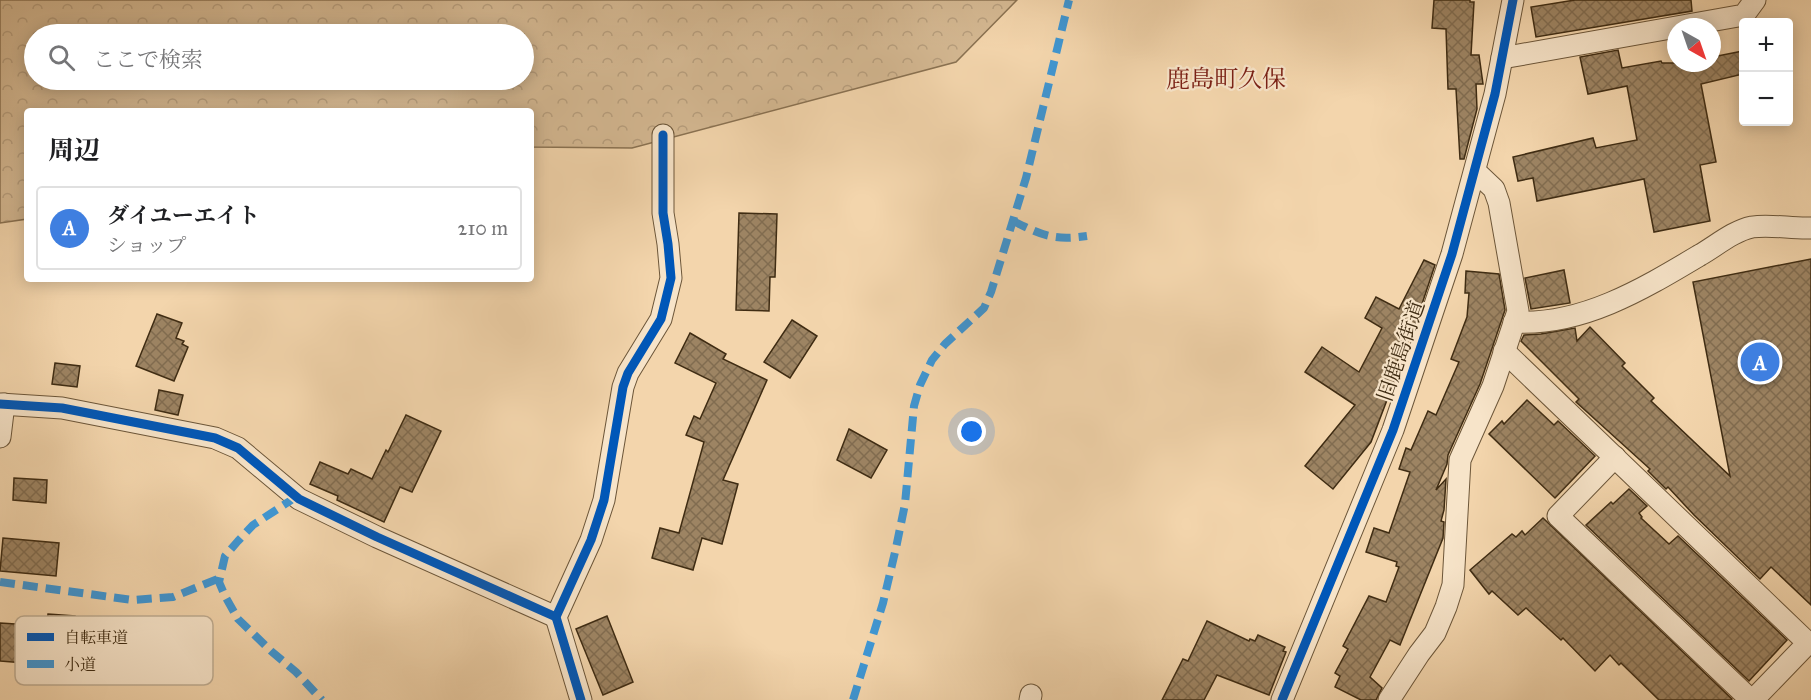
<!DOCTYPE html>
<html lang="ja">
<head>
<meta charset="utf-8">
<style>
  :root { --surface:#fff; --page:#f6f6f6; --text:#202124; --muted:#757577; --line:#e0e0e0; --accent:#2563eb }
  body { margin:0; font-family:"IM FELL Great Primer","Noto Serif JP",serif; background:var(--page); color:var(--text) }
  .controls { position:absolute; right:18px; top:18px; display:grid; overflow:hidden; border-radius:6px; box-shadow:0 3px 15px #0003 }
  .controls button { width:54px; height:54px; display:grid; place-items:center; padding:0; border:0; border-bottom:2px solid var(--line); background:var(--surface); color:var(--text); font:30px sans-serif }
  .compass { position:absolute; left:1667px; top:18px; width:54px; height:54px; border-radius:50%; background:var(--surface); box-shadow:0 3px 15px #0003; rotate:140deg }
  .you { position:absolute; left:972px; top:432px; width:21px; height:21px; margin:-15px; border:4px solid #fff; border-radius:50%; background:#1a73e8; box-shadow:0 0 0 9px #1a73e833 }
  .badge { display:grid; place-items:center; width:39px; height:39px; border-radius:50%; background:var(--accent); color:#fff; font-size:20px; font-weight:700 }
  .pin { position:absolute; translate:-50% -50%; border:3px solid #fff; box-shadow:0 2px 6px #0006 }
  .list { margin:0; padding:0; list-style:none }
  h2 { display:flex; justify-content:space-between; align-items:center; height:78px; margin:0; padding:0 24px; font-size:26px }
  h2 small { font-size:20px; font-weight:400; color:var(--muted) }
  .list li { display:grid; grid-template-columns:39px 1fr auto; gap:18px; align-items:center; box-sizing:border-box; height:84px; margin:0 12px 12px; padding:0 12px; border:2px solid var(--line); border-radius:6px }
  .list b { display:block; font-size:22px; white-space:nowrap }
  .list p { margin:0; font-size:20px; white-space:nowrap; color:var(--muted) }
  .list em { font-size:20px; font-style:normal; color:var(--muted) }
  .icon { flex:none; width:33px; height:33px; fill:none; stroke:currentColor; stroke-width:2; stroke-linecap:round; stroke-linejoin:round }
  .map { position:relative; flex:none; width:1811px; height:700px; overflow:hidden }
  .search { position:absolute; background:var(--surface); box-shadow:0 3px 15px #0003; left:24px; top:24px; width:510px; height:66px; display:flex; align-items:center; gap:15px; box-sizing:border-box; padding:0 21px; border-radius:33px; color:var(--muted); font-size:22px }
  .panel { position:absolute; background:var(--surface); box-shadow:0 3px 15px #0003; left:24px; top:108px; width:510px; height:174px; border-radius:6px }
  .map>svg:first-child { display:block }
</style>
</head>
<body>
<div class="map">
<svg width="1811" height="700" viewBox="0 0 1811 700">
  <defs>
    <pattern id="forest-crowns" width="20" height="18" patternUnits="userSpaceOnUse" patternTransform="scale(1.5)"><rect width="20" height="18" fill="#d4b892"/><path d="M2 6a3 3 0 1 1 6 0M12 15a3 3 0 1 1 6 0" fill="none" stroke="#b79e7d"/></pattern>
    <pattern id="building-cross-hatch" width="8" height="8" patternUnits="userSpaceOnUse" patternTransform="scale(1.5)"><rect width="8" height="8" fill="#9d8463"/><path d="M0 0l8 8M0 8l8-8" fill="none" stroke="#816c50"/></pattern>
  </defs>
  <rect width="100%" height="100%" fill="#f3d5ac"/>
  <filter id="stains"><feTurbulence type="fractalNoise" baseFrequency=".00333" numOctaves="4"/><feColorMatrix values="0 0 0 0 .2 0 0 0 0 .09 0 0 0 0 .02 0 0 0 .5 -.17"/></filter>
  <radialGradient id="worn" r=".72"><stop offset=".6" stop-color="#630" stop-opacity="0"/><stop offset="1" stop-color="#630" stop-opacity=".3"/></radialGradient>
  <!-- forest -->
  <path fill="url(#forest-crowns)" stroke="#8a7252" stroke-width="1.5" fill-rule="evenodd" d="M0,0H1017L956,62L632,148L531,147V111H27V219L0,223ZM34,34H524V80H34Z"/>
  <!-- building -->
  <g fill="url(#building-cross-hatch)" stroke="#3f2c13" stroke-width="1.5">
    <path d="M1434,0H1470V2H1474L1471,55H1479L1483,84H1476L1477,109L1464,159H1460L1456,89H1448L1446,29L1432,28Z"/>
    <path d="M1575,0H1691L1692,11L1536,37L1531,7Z"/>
    <path d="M1618,50L1622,68L1661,61L1662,63H1712V57L1743,51V74L1701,84L1716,162L1700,165L1710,221L1654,232L1644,179L1537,201L1533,178L1518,181L1513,157L1593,138L1596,148L1637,140L1627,86L1588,94L1580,57Z"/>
    <path d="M739,213L777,214L775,277H770L769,311L736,310Z"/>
    <path d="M1811,259V605L1771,567L1760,579L1694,515L1668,487L1666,489L1648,471L1650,469L1576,402L1579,399L1521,341L1524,335L1541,334L1575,328L1577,341L1590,327L1625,363L1622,366L1654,398L1651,401L1730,476L1693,282Z"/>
    <path d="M1424,260L1435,265L1413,331L1393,370L1398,371L1371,442L1333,489L1305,466L1355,405L1305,372L1322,347L1359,372L1382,328L1365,318L1376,297L1399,309Z"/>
    <path d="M1564,270L1570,303L1531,309L1525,278Z"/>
    <path d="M1466,271L1499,274L1505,310L1480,384L1448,455L1447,464L1436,490L1446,479L1444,510L1441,521L1444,522L1443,538L1400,645L1390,640L1370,677L1382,688L1376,700H1361L1335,687L1340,676L1335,673L1348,649L1343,646L1369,596L1386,602L1399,567L1396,566L1397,562L1366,552L1374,528L1389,533L1410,472L1399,469L1406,448L1411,450L1428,411L1436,415L1459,362L1451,359L1467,317L1469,293H1465Z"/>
    <path d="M157,314L182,323L176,338L184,341L182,344L188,347L174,381L136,366Z"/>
    <path d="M792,320L817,336L790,378L764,362Z"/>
    <path d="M690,333L726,354L723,359L767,380L723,480L738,484L722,544L702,538L693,570L652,558L660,528L679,533L704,442L686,435L694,416L700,419L716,383L675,363Z"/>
    <path d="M55,363L80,366L77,387L52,384Z"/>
    <path d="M159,390L183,395L178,415L155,410Z"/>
    <path d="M1527,400L1554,425L1558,421L1595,456L1555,498L1489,434L1502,421L1504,424Z"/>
    <path d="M406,415L441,431L412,492L400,487L384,522L337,500L338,496L310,484L320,462L348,474L351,469L372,479L386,450L388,452Z"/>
    <path d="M849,429L887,450L871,478L837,460Z"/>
    <path d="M14,478L47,480L46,503L13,500Z"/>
    <path d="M1629,489L1647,506L1639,513L1642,517L1641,518L1669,544L1678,536L1787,640L1749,681L1586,525L1611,502L1613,504Z"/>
    <path d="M1543,518L1732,699L1731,700H1659L1621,663L1619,665L1610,655L1595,671L1563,638L1561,640L1526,608L1518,615L1492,591L1489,594L1470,570L1512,534L1516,537L1522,531L1525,535Z"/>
    <path d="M3,538L59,543L56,576L0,571Z"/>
    <path d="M48,614L75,616L72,653L39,651L37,664L0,661V623L47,626Z"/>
    <path d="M607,616L633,682L603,695L576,629Z"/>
    <path d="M1207,621L1249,641L1250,639L1255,641L1258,635L1285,647L1283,651L1286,652L1269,695L1217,675L1204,700H1162L1183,659L1188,661Z"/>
  </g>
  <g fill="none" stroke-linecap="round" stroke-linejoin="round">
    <defs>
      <g id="street">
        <path d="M1502,58L1744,15L1755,0"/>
        <path d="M1514,322C1582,326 1643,289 1700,255C1716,246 1733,231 1752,227C1771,224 1792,229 1811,228"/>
        <path d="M1504,351L1808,643L1753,700"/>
        <path d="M0,404L62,408L215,438L238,448L299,499L377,537L556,617"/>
        <path d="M0,437L4,404"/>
        <path d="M1615,457L1558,516L1751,700"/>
        <path d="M581,700L556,617L591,540L604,500L623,387L628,373L661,319L671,278L668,244L663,213V135"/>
        <path d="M1030,700L1031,695"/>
        <path d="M1282,700L1393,430L1452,254L1495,94L1513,0"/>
        <path d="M1389,700L1419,654L1435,633L1446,607L1453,585L1460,460L1493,386L1518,311L1499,203L1494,189L1475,171"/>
      </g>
    </defs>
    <!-- street casing -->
    <use href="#street" stroke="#6c5639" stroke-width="23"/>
    <!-- street -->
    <use href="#street" stroke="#f7e4c9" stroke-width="21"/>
    <!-- quiet -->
    <g stroke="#3f96d3" stroke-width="8" stroke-dasharray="15 8" stroke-linecap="butt">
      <path d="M1013,221C1042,235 1053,241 1087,236"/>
      <path d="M296,497L253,525L238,541L225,556L219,582L225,596L238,619L271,651L296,672L322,700"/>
      <path d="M0,582L133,600L173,597L220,578"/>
      <path d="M853,700L883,603L896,548L905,504L914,406L920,385L932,360L945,344L984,308L991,292L1026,178L1069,0"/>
    </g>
    <defs>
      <g id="cycleway">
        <path d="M0,404L62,408L215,438L238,448L299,499L377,537L556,617"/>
        <path d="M581,700L556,617L591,540L604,500L623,387L628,373L661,319L671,278L668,244L663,213V135"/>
        <path d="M1282,700L1393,430L1452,254L1495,94L1513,0"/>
      </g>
    </defs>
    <!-- cycleway casing -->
    <use href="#cycleway" stroke="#f7e4c9" stroke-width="13"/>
    <!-- cycleway -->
    <use href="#cycleway" stroke="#0057b8" stroke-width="9"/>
  </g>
  <g text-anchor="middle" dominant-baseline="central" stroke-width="4.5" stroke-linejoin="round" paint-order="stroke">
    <!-- street labels -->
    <g font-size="21" fill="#3f2c13" stroke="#f7e4c9">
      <text transform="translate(1401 351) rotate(-71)">旧鹿島街道</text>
    </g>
    <!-- quarter labels -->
    <g font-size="24" fill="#7a1f14" stroke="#f7e4c9">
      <text x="1226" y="79">鹿島町久保</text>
    </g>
  </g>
  <!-- legend -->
  <rect x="15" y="616" width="198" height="69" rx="9" fill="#f7e4c9" stroke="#c0ad92" stroke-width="1.5"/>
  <rect x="27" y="633" width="27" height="8" fill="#0057b8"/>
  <rect x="27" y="660" width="27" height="8" fill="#3f96d3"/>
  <g font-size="16" fill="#3f2c13">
    <text x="64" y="643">自転車道</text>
    <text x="64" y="670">小道</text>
  </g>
  <rect width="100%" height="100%" filter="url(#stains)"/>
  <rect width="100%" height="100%" fill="url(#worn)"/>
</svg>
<div class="controls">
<button>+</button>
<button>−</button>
</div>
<svg class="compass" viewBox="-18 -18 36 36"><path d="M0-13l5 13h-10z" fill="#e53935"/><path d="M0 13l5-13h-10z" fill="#757577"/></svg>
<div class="you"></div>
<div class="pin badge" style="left:1760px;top:362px;background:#3f7fe0">A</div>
<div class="search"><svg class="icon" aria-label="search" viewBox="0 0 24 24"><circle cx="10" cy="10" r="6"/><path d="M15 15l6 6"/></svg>ここで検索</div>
<section class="panel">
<h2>周辺<small></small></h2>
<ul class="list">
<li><span class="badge" style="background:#3f7fe0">A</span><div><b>ダイユーエイト</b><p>ショップ</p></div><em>210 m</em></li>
</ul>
</section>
</div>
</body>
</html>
